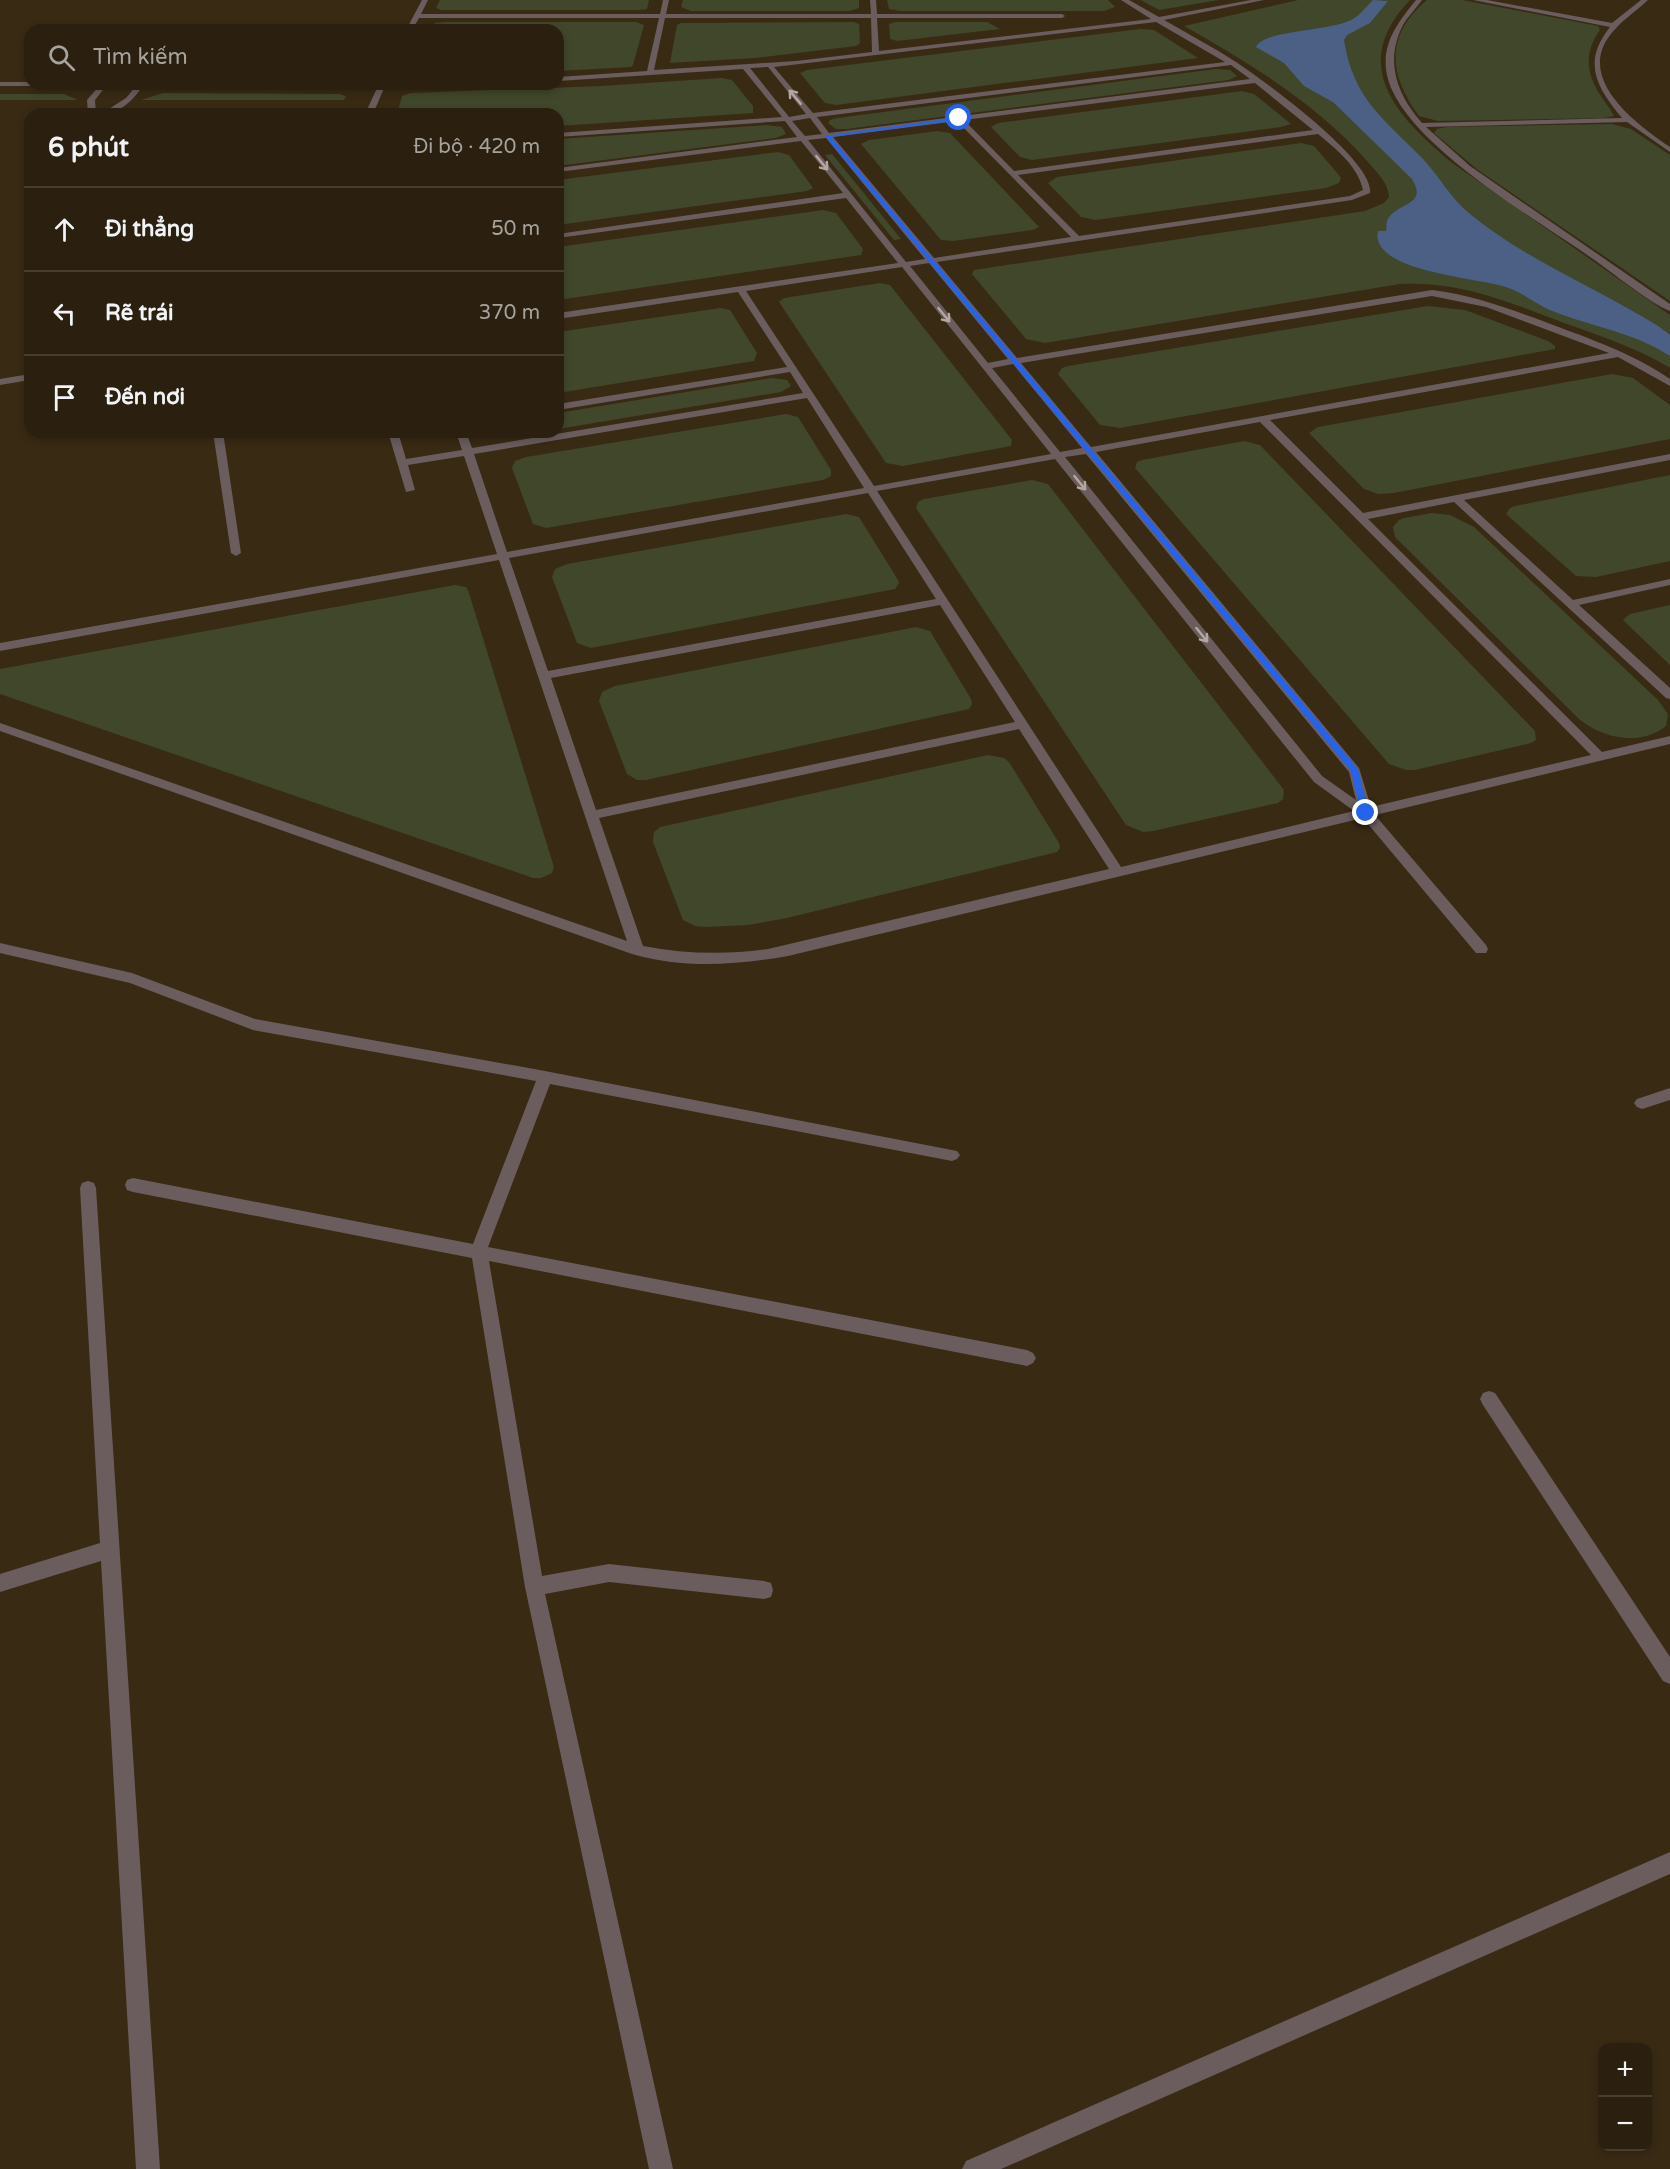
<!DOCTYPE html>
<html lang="vi">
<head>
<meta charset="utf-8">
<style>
  :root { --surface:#2b200f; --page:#332818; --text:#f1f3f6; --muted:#a6a39e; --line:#473e2f }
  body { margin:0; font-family:"Varela Round",sans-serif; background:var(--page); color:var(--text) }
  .controls { position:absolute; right:18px; bottom:18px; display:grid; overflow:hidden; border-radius:12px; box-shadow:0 3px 9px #0003 }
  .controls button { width:54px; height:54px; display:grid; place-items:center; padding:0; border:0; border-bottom:2px solid var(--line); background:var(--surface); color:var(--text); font:30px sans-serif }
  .stop { position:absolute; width:18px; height:18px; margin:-14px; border:4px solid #2563eb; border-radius:50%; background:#fff }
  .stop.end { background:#2563eb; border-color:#fff; box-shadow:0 2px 6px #0008 }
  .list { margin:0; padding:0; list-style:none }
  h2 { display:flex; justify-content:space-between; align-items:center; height:78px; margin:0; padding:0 24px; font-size:26px }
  h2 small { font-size:20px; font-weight:400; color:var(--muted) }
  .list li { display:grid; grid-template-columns:39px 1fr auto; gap:18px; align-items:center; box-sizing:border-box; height:84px; padding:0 24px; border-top:2px solid var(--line) }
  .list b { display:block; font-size:22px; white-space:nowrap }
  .list em { font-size:20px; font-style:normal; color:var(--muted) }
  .icon { flex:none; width:33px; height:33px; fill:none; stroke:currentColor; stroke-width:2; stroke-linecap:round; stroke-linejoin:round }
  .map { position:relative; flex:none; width:1670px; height:2169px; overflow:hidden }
  .search { position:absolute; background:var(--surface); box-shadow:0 3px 9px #0003; left:24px; top:24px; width:540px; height:66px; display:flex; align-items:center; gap:15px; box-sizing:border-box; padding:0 21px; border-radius:18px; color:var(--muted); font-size:22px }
  .panel { position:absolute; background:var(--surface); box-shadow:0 3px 9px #0003; left:24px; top:108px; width:540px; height:330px; border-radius:18px }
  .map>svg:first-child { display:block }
</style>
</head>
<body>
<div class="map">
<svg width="1670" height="2169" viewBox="0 0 1670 2169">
  <rect width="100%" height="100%" fill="#392a14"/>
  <!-- green -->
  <g fill="#40472a">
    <path d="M440,0H649L647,9L639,10H441L436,8Z"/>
    <path d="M683,0H859V8L849,11H691L681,7Z"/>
    <path d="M887,0H1108L1115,7L1104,11H900L889,9Z"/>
    <path d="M1141,0H1219L1159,10Z"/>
    <path d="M1298,0H1410C1348,65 1396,116 1451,162L1670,315V368C1637,348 1601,336 1564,323C1508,302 1461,281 1400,284L1045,343L1026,339L972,274L974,270L1365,211L1384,203L1389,197C1388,182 1377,173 1368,162C1317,104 1251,64 1184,26Z"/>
    <path d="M1427,0H1462L1598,26L1600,30C1584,52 1586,74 1601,96C1605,103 1611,109 1614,116L1604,118L1438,121L1419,116C1388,74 1385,35 1427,0Z"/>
    <path d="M444,22H636L644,25L633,65L631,67L558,71V30H431L435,23Z"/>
    <path d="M854,22L859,24L860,43L856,46L755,58L670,63L677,25L681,23Z"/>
    <path d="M895,22H987L1000,29L897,41L890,39L889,24Z"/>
    <path d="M1140,29L1154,30L1198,58L836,105L825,103L800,73L807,70Z"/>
    <path d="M1216,69L1230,70L1237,76L1229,80L847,129H836L828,123L830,120L837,118Z"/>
    <path d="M722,78L732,80L753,106V113L558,126V114H397L402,96L410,93L601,86Z"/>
    <path d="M1242,91L1254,94L1291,124L1281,127L1032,160L1020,157L991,127L998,123Z"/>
    <path d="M163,93L339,94L346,96L344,100H141Z"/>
    <path d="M0,94H64L78,100H0Z"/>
    <path d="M1612,124L1631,129L1670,155V301L1478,170L1434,133L1437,129L1447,127Z"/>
    <path d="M766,125L782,127L786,134L776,138L558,166V139Z"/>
    <path d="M937,131L950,133L1039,227L1033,230L953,241L941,240L861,144L869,140Z"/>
    <path d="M1301,143L1314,146L1338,174L1341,178L1339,183L1326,188L1096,220L1081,217L1048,183L1057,177Z"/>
    <path d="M778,152L789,155L813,188L807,191L558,225V180Z"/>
    <path d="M832,154L901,239L894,240L825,155Z"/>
    <path d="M823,210L836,213L863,249L861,255L558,300V247Z"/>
    <path d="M880,283L890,285L1012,440L1011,446L903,466L886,463L779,302L784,298Z"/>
    <path d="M1428,306L1465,310L1548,341L1555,346V349L1120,428L1100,425L1058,374L1062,368L1068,366Z"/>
    <path d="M720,308L730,310L757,353L754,361L558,393V332Z"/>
    <path d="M1612,374L1633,378L1670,405V439L1394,493L1378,494L1364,489L1309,433L1318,427Z"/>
    <path d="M772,378L787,380L791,386L781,392L558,429V413Z"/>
    <path d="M786,414L798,417L831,470V476L823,480L546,528L533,524L512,468L515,461L526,457Z"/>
    <path d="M1244,441L1260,445L1535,731L1536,740L1531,743L1415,770H1406L1389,764L1135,468L1137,462L1142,460Z"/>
    <path d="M1670,475V561L1596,577L1576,576L1506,514L1510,508L1515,506Z"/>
    <path d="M1032,480L1048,484L1284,790L1283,799L1278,803L1153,831L1143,832L1126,825L916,508L918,502L924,499Z"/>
    <path d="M1432,513L1450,515L1474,527L1658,700L1668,714L1666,726C1640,747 1603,738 1580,720L1395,537L1393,527L1399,520L1404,518Z"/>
    <path d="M846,514L859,517L898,580L899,583L895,589L591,648L577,643L552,577L555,569L567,564Z"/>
    <path d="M455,585L466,587L468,590L554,867L552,873L541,878H533L0,694V669Z"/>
    <path d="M1670,605V665L1623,620L1630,614Z"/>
    <path d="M916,627L930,631L971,699L972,704L969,709L646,780H637L627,774L599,701L602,692L615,686Z"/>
    <path d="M988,755L1004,758L1009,762L1059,843L1060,848L1057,852L787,918L748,925L705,927L695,926L683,920L653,842L654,832L660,827Z"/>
  </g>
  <!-- water -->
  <path fill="#4c6086" d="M1373,0L1388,1L1370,23L1347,35L1344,40C1353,99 1384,119 1423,159C1440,177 1450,198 1470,214C1526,260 1597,288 1658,326L1670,335V356C1635,333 1594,327 1555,312C1538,306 1524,293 1506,287C1481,278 1369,272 1378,231H1386C1387,227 1386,224 1387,221C1395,202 1429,207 1412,179L1333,102L1304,86L1284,63L1256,47C1265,29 1331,32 1353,19C1360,15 1367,6 1373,0Z"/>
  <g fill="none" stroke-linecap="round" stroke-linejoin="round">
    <!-- minor -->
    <g fill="#6b5d5e" fill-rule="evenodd">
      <path d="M422,0H428L421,14H660L663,0H669L666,14H871L870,0H876L877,14H1062L1065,16L1062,18H877L879,51L1151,19L1121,0H1129L1159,17L1251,0H1264L1164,20C1188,34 1213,47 1236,62C1263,80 1375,161 1370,193L1352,200L937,262L1017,358L1432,290C1473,295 1510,309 1548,323C1590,339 1632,353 1670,379V386L1618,357L1270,420L1363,513L1670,454V460L1464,500L1573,600L1670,579V585L1579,605L1670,688V699L1666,698L1454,502L1368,519L1602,752L1670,736V744L1375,815L1486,945L1488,949L1486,953H1476L1363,818L788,956C737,965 683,969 632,954L0,731V723L627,941L499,560L0,651V643L497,554L464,456L408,465L415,490L406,492L388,432H398L406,459L462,450L456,432H466L472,448L803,393L790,372L558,410V404L787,367L738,292L558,319V313L898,263L846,198L558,238V234L843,193L801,141L558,172V168L797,137L785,121L558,137V133L782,117L743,69L558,81V77L647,71L659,18H419L412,30H406ZM665,18H871L872,52L796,61L654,70ZM1156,22L1225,62L813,113L774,67ZM1231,65L1250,79L829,133L817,117ZM768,67L806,114L789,117L750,68ZM1255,83L1313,130L1014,171L964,120ZM810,118L822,134L805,136L792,121ZM957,121L1071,237L934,258L833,137ZM1318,134C1336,149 1358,166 1363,190L1350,196L1079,236L1018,175ZM826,138L925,259L906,262L808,140ZM929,263L1008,359L988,363L910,266ZM902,267L1051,454L874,486L746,291ZM1432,296L1486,307L1609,353L1091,447L1021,363ZM1013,364L1082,448L1060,452L992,368ZM807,398L864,488L507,552L474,454ZM1260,422L1591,755L1371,807L1359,768L1096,452ZM1086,454L1349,772L1356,800L1322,776L1065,457ZM1055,459L1314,782L1354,811L1121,867L877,491ZM868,493L936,599L548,671L509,558ZM940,605L1015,722L596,810L551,678ZM1019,729L1109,869L768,949C726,955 685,954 643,946L599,818Z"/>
      <path d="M1416,0H1422C1416,9 1407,17 1402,27C1385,62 1397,95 1422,123L1622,118C1596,87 1582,62 1610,27L1473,0H1487L1612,23L1641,0H1648C1634,13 1619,22 1608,38C1578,82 1639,126 1670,147V152L1627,122L1426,127L1470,166L1670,304V311C1649,303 1611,271 1590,257C1536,219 1393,137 1386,69C1383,41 1399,21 1416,0Z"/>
      <path d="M0,82H30V84H413L409,86H385L373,114H365L378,86H143C133,100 120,114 101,114L126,98L136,86H106L95,100L96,114H88L87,100L99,86H0Z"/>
      <path d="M30,374V380L0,385V379Z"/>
      <path d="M213,432H223L241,553L236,556L231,553Z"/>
      <path d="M0,943L132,973L255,1019L545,1071L957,1151L960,1155L957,1159L952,1161L550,1084L488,1247L1027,1350L1033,1353L1036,1358L1033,1363L1027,1366L489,1261L542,1576L609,1564L764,1581L771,1583L773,1590L771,1597L764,1599L609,1582L545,1594L673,2169H649L525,1587L472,1258L133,1192L127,1190L125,1185L127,1180L133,1178L473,1244L536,1081L253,1030L130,983L0,953Z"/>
      <path d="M1670,1088V1100L1642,1109L1637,1107L1634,1103L1637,1099Z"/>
      <path d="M88,1181L94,1183L96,1188L160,2169H136L101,1561L0,1592V1574L100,1543L80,1188L82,1183Z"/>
      <path d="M1489,1391L1495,1393L1670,1657V1684L1663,1681L1483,1405L1480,1399L1483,1393Z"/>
      <path d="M1670,1852V1874L1001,2169H962L966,2161Z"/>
    </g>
  </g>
  <!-- one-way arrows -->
  <defs><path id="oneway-shaft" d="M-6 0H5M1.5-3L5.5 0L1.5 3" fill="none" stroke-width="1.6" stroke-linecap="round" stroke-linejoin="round" transform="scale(1.5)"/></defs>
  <g stroke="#b3a8a0">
    <use href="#oneway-shaft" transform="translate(795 97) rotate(-130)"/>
    <use href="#oneway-shaft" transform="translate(822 163) rotate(51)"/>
    <use href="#oneway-shaft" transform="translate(944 315) rotate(51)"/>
    <use href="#oneway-shaft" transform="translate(1080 483) rotate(51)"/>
    <use href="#oneway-shaft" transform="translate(1202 635) rotate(51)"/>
  </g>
  <!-- route -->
  <path fill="#2563eb" d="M961,117L959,120L831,137L1358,769L1369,815L1361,813L1351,771L825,136Z"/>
</svg>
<div class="controls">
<button>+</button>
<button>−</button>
</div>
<div class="stop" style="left:959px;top:118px"></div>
<div class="stop end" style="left:1366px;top:813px"></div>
<div class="search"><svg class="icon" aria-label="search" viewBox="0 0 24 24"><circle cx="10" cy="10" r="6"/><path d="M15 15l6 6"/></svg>Tìm kiếm</div>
<section class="panel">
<h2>6 phút<small>Đi bộ · 420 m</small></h2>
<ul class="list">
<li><svg class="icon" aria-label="ahead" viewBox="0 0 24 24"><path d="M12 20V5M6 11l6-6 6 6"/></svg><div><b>Đi thẳng</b></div><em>50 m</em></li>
<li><svg class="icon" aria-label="left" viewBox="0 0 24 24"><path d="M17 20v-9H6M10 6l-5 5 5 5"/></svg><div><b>Rẽ trái</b></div><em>370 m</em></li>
<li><svg class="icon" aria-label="arrive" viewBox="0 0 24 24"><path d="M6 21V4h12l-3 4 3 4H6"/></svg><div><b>Đến nơi</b></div></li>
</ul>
</section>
</div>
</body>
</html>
